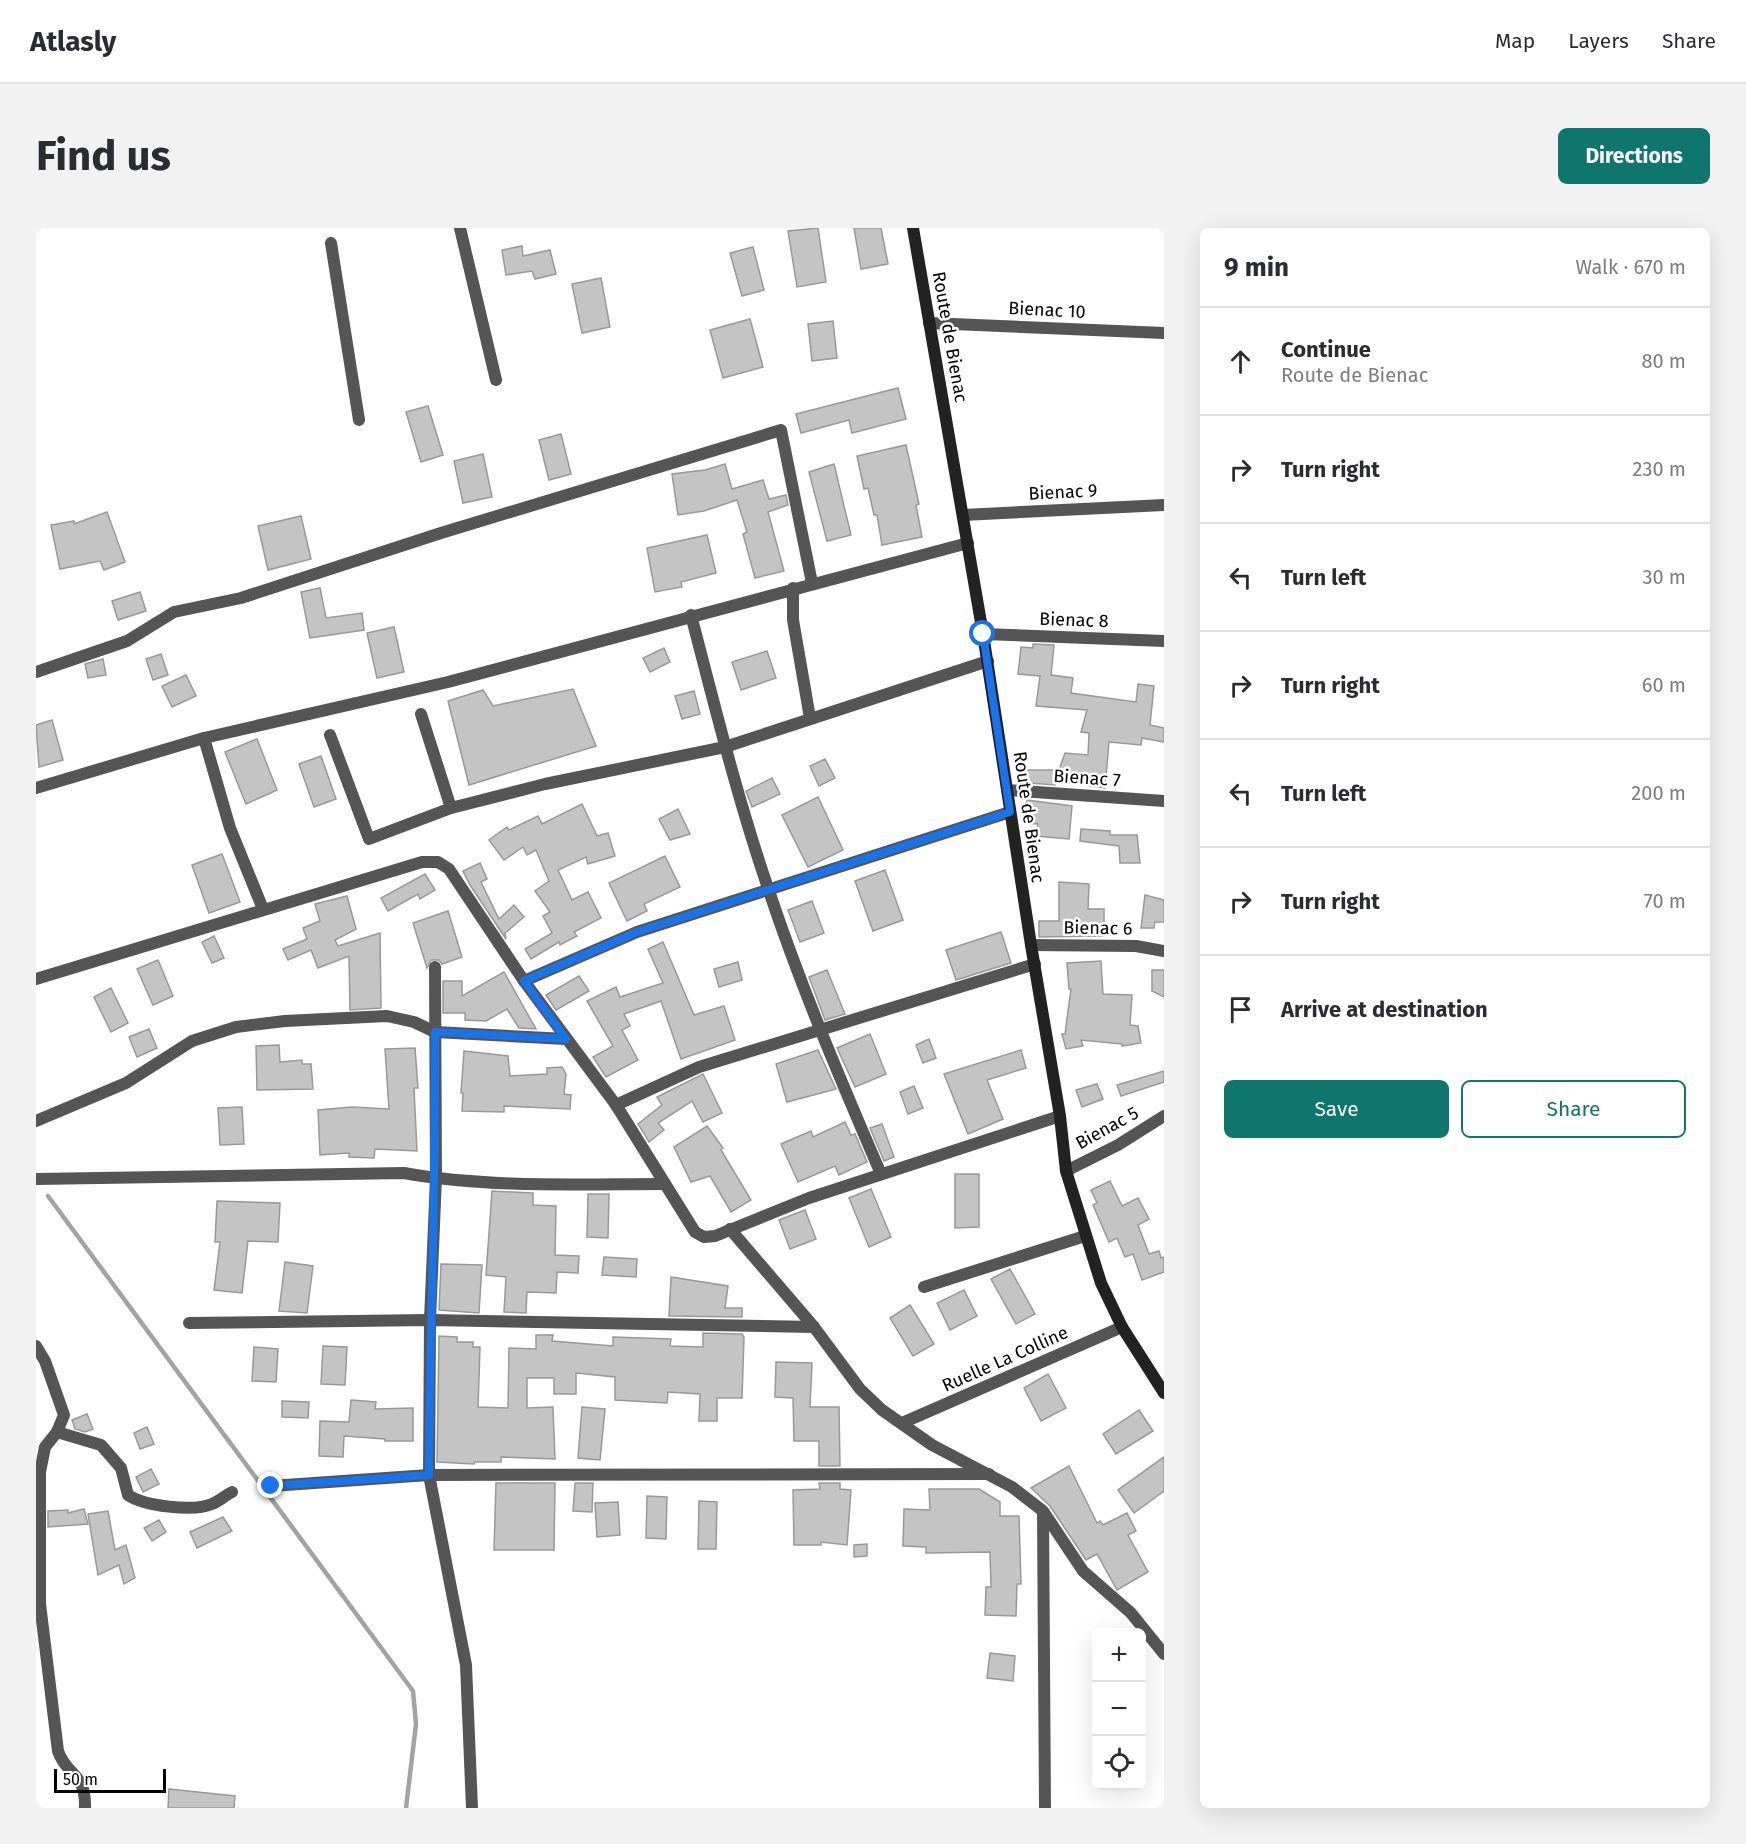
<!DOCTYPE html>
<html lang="en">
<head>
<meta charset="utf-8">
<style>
  :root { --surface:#fff; --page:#f2f2f3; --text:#2b2b33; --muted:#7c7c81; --line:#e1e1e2; --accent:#0f766e }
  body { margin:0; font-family:"Fira Sans",sans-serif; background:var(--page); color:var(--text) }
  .controls { position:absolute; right:18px; bottom:18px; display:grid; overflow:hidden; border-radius:9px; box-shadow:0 6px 24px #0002 }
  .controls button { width:54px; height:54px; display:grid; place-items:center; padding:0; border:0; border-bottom:2px solid var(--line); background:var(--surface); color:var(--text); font:30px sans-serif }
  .scale { position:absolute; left:18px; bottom:15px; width:112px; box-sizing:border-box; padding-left:6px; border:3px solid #000; border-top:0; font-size:16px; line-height:21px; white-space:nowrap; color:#000; -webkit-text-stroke:4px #fff; paint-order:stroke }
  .stop { position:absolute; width:18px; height:18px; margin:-14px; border:4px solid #1a73e8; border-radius:50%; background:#fff }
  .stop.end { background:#1a73e8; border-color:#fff; box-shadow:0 2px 6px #0008 }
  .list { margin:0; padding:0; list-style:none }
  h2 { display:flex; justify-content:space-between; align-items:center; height:78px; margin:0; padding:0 24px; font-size:26px }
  h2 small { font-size:20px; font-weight:400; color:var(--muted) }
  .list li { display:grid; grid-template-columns:39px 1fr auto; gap:18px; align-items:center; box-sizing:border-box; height:108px; padding:0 24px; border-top:2px solid var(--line) }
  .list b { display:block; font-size:22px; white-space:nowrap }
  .list p { margin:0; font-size:20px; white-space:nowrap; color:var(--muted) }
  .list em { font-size:20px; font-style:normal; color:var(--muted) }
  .actions { display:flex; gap:12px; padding:18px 24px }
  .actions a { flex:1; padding:14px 0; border:2px solid var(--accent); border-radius:9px; text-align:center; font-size:21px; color:var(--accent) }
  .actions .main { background:var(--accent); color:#fff }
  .icon { flex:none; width:33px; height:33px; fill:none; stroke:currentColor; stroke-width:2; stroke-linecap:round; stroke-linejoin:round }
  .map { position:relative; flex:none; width:1128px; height:1580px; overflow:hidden; border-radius:9px }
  header { display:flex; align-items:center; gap:36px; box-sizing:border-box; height:84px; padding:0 30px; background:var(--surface); border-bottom:2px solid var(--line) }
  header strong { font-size:28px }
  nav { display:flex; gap:33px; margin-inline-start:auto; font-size:21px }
  .intro { display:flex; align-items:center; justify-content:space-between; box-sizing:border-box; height:144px; padding:0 36px }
  h1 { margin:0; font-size:42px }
  .button { padding:15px 27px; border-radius:9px; background:var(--accent); color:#fff; font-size:21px; font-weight:700 }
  main { display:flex; gap:36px; padding:0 36px }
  aside { flex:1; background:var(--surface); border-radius:9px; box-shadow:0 6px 24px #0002 }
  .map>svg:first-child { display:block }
</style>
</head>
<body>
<header>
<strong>Atlasly</strong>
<nav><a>Map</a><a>Layers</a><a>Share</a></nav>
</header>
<div class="intro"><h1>Find us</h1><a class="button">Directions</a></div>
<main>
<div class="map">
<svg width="1128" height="1580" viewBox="0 0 1128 1580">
  <rect width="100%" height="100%" fill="#fff"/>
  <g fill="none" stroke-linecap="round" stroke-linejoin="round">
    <!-- stream -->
    <path stroke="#a3a3a3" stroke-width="4.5" d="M12,968L377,1463L380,1496L370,1580"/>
  </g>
  <!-- building -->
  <g fill="#c4c4c4" stroke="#999" stroke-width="1.5">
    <path d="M782,0L790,54L761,59L752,3Z"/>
    <path d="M818,0H845L852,36L825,41Z"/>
    <path d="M486,18L487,28L514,22L520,46L499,51L496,43L470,47L466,22Z"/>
    <path d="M717,19L728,62L706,68L694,25Z"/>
    <path d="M565,50L574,99L546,105L536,56Z"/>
    <path d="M714,91L727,139L687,150L674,102Z"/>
    <path d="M797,93L801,130L776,133L772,96Z"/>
    <path d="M862,160L870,191L816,205L813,192L765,205L760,186Z"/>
    <path d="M392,178L407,227L385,234L370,184Z"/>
    <path d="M525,206L535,246L513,252L503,212Z"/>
    <path d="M870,217L883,276L880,277L886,309L846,317L841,287H838L832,260L828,261L821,228Z"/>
    <path d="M447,226L456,269L427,275L418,233Z"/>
    <path d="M689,236L696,261L727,252L733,271L750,267L752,277L732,284L748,343L719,350L707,306L711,304L701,272L668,283L642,287L636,246L669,242Z"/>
    <path d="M798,236L815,307L791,313L773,244Z"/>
    <path d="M71,284L89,334L68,342L64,333L24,341L15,297L38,293V296Z"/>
    <path d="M265,288L275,331L232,342L222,298Z"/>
    <path d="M671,307L680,345L645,354L646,359L619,364L611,320Z"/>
    <path d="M284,360L290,390L326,385L328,402L274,410L265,364Z"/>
    <path d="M104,364L110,383L82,392L76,373Z"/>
    <path d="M358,399L368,444L341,450L331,405Z"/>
    <path d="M997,416L1018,417L1015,447L1037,450L1035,465L1100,474L1102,456L1118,458L1114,497L1128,500V514L1106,510L1105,517L1073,514L1069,560L1018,553L1019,557L993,555L990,542H1023L1029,525L1052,527L1053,505L1045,504L1051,482L1000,478L1004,448L982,446L985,419L997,420Z"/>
    <path d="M628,420L634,434L614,444L607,430Z"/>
    <path d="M731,423L740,450L705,462L696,434Z"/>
    <path d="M125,426L132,447L117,452L110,431Z"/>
    <path d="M67,431L70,447L52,450L49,436Z"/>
    <path d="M150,447L160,468L136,479L126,458Z"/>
    <path d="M537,461L560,518L433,557L412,473L447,462L457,478Z"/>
    <path d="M658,463L664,486L646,491L639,468Z"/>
    <path d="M16,492L27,532L3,539L0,497Z"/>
    <path d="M221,511L241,562L210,576L189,524Z"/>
    <path d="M285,528L300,571L278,579L263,536Z"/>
    <path d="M789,531L799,550L783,558L774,538Z"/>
    <path d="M736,550L744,566L716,579L710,563Z"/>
    <path d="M782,569L807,622L772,639L746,587Z"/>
    <path d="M991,572L1036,578L1033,611L1000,608L1002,596L989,595Z"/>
    <path d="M546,576L561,608L572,605L579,628L552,636L550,629L522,642L536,672L552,664L565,690L538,704L541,708L524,717L523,714L495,731L489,721L516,705L507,688L514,684L499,663L513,653L500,622L491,627L487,619L468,632L453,612L471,599L473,602L502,588L506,596Z"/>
    <path d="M642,581L654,606L634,612L623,591Z"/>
    <path d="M1045,601L1074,603V607H1101L1104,635H1084L1083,618L1044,613Z"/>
    <path d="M186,626L204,674L173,685L156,637Z"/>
    <path d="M629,628L644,659L608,676L611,683L591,693L573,655Z"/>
    <path d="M444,635L451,651L445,654L463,691L478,677L488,689L469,705L470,711L434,657L427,643Z"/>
    <path d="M849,642L867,692L837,703L819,653Z"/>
    <path d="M389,646L399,662L384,671L382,666L352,683L345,670Z"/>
    <path d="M1023,654L1053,656L1052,681H1068V708L1003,709V693H1023Z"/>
    <path d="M1109,667L1128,672V694H1119L1118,700H1105Z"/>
    <path d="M311,668L320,701L299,712L302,718L344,705L345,780L314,782L313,728L282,740L275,722L252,732L247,721L271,711L267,700L284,693L279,676Z"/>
    <path d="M776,673L788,705L764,714L752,682Z"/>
    <path d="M412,683L426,729L406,736L403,732H395L391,740L377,695Z"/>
    <path d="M965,704L975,735L920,752L910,722Z"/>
    <path d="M178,708L188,730L176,735L166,714Z"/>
    <path d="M627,714L658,787L688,778L699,812L645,831L625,773L588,786L594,798L586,802L602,832L570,849L557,829L577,818L551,773L580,759L584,769L627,755L612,721Z"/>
    <path d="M122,732L137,768L117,777L101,741Z"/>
    <path d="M1065,733L1067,766L1096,767L1094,797L1102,798L1105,815L1086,818V816L1045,812L1047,818L1030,821L1026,806H1029L1035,761H1033L1031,735Z"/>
    <path d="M702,734L706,752L683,759L678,741Z"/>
    <path d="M791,742L809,786L789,792L773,749Z"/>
    <path d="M1116,742H1128V769L1116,763Z"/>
    <path d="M468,744L500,801L483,800L471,781L450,793L429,792V785H407V753H426V768Z"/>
    <path d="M543,748L553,763L520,782L510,767Z"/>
    <path d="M75,760L92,795L75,804L58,769Z"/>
    <path d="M113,801L121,820L101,829L93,809Z"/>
    <path d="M834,806L850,846L819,859L801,820Z"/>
    <path d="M893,811L900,830L887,835L880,817Z"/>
    <path d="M243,817L244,834L266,832V836H275L277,861L221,862L220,818Z"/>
    <path d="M379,820L382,860H378L381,923L339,921L338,930L313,929V925L284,927L282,882L316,879L353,881L349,821Z"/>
    <path d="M782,822L800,861L751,874L740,836Z"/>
    <path d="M985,822L990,840L951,852L967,891L932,906L908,846Z"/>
    <path d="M428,823L472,828L474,848L511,846V840L526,839L530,846L528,866L535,867L534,881L468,878V884L426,883L427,865H425Z"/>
    <path d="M1128,843V854L1085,868L1081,857Z"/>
    <path d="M667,846L686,885L667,894L656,873L622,895L628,902L613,914L602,896L626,877L621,869Z"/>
    <path d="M1061,856L1067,871L1046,879L1040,862Z"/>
    <path d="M878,858L887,880L872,886L864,864Z"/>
    <path d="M206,879L208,916L184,917L182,880Z"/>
    <path d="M809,894L815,907L819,906L831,934L803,947L799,938L762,954L745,916L775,903L777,909Z"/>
    <path d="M846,896L858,929L848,933L834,900Z"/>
    <path d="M671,898L687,920L685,922L715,972L695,984L674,948L655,954L638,919Z"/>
    <path d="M919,946H943V999L919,1000Z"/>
    <path d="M1074,953L1086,978L1102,970L1113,991L1102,997L1113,1026L1123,1023L1125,1030L1128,1029V1044L1106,1052L1097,1026L1089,1029L1081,1010L1073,1014L1057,977L1061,975L1055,962Z"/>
    <path d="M835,961L855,1009L833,1019L813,970Z"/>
    <path d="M456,963L497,965V977L520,978L519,1027L543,1028L542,1045L521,1044L520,1065L491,1064L490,1085L468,1084L470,1049L450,1047Z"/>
    <path d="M552,966H573L572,1010L551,1009Z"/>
    <path d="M181,973L244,975L242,1014L212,1013L206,1065L178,1062L184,1014H179Z"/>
    <path d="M769,982L780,1011L754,1021L743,992Z"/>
    <path d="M568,1029L601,1031L600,1049L566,1047Z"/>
    <path d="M249,1034L277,1038L271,1085L243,1083Z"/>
    <path d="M405,1036L446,1037L443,1085L403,1082Z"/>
    <path d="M974,1041L999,1086L980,1096L955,1051Z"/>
    <path d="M635,1049L692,1058L689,1080H706V1089L633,1088Z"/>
    <path d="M928,1062L941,1088L914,1102L901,1075Z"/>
    <path d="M874,1077L898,1116L877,1128L854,1090Z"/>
    <path d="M667,1105L706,1106L708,1109L706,1170H681V1193H663L664,1166L632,1164L631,1175L579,1172V1149L540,1145V1166H518V1150H491V1180L517,1179L519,1231L465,1229V1234H439L438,1236L401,1234L403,1108L421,1109V1114H437V1119H444L442,1179L472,1180L473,1120L500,1121V1107H517L516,1113L577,1118V1109L635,1111L634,1118L667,1119Z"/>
    <path d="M287,1118L311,1119L309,1157L285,1156Z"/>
    <path d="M218,1119L242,1121L240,1154L216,1153Z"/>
    <path d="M740,1134L776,1135L774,1179H803L804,1238H783V1213H758L757,1170L739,1169Z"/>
    <path d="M1012,1146L1030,1180L1005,1193L988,1160Z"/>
    <path d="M315,1172L340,1174L339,1181L377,1180V1213H349V1211L308,1208L307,1229L283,1228L284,1193L313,1194Z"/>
    <path d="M246,1173L273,1174L272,1190L246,1189Z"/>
    <path d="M546,1179L569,1181L564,1232L542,1230Z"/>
    <path d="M1103,1182L1117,1203L1080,1226L1067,1206Z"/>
    <path d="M51,1186L57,1201L49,1204L39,1201L36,1192Z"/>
    <path d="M111,1199L118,1216L104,1221L98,1205Z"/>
    <path d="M1128,1229V1263L1098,1285L1082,1262Z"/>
    <path d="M1033,1238L1061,1295L1064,1293L1067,1297L1091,1285L1100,1303L1092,1307L1112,1344L1081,1362L1061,1326L1050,1332L1014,1278L995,1260Z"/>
    <path d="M115,1241L123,1256L107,1264L100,1249Z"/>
    <path d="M460,1255H519L518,1322H458Z"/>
    <path d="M539,1255H557L556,1284L537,1283Z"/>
    <path d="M783,1255H804V1261L815,1262L811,1317L785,1314V1317H758L757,1262L784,1261Z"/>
    <path d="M893,1261H943L964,1274V1288H983L985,1356H981L980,1388L949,1387L950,1359H955L954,1324L890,1325V1319L867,1318L868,1281L894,1282Z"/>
    <path d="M611,1268L631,1269L630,1311L610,1310Z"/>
    <path d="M663,1273L681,1274L680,1321H662Z"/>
    <path d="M582,1274L584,1307L561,1309L559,1275Z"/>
    <path d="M48,1281L52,1296L12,1299V1283L32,1282V1285Z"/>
    <path d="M72,1283L79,1322L90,1317L99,1350L88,1356L83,1337L62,1347L52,1286Z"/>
    <path d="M187,1289L196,1303L161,1320L154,1304Z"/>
    <path d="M123,1292L130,1304L116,1313L108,1300Z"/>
    <path d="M831,1316V1328L818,1329V1317Z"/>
    <path d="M954,1425L979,1428L977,1453L951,1450Z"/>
    <path d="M133,1561L199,1568L198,1580H132Z"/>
  </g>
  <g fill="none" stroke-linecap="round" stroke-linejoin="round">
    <!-- minor -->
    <g stroke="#555" stroke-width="12">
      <path d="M424,0L460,152"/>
      <path d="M295,15L323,192"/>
      <path d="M893,95L1128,105"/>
      <path d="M927,287L1128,277"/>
      <path d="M757,360V392L774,490"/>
      <path d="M655,387C679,479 702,573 733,663C765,759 805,853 845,946"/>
      <path d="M947,406L1128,413"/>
      <path d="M0,444L91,413L138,384L205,370L405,305L745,202L776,355"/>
      <path d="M385,486L415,580"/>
      <path d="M294,507L333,611L415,580L509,556L689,519L952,433"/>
      <path d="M168,510L194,600L227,681"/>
      <path d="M0,560L168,510L412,454L932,315"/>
      <path d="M971,562L1128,573"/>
      <path d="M995,717L1100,718L1128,723"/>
      <path d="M399,739L400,950L394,1092L393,1247L430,1437L436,1580"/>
      <path d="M0,751L386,634H402L413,641L488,753L580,877L663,839L999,736"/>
      <path d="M488,753L601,704L974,584"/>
      <path d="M580,877L659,1004L668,1009L679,1008L773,970L1024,888"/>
      <path d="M0,893L90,855L156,813L200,799L249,793L351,788L378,794L399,804L530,811"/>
      <path d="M1030,943L1082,917L1128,888"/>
      <path d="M0,951L368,945C451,960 544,956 629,956"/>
      <path d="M694,1001L778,1099L824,1161L846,1182L896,1217L976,1259L1007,1283L1047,1343L1095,1385L1128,1426"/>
      <path d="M888,1059L1049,1008"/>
      <path d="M153,1095L394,1092L778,1099"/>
      <path d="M0,1118L9,1133L28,1187L21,1204L9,1219L4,1244V1376L22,1523C31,1549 50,1544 49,1580"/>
      <path d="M866,1195L1086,1099"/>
      <path d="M21,1204L65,1217L85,1240L92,1267C108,1278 157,1284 176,1276C183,1273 190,1267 196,1264"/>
      <path d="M235,1258L393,1247L953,1246"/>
      <path d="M1007,1284L1009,1580"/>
    </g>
    <!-- secondary -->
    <path stroke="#222" stroke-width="12" d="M877,0L947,406L995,717L1024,888L1030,943L1065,1055L1086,1099L1128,1165"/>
  </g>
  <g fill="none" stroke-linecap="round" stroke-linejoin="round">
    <!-- route -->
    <path stroke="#1a73e8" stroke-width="8" d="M235,1258L393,1247C394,1099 400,952 399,804L530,811L488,753L601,704L974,584L947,406"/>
  </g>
  <g text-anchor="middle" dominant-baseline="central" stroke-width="5" stroke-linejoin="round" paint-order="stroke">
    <!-- street labels -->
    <g font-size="18" fill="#000" stroke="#fff">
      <text transform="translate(1011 82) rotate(3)">Bienac 10</text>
      <text transform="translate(914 109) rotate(80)">Route de Bienac</text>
      <text transform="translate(1027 264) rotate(-3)">Bienac 9</text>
      <text transform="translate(1038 392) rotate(2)">Bienac 8</text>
      <text transform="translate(1051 550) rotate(4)">Bienac 7</text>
      <text transform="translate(993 589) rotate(82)">Route de Bienac</text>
      <text transform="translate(1062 700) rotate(1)">Bienac 6</text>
      <text transform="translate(1071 900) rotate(-29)">Bienac 5</text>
      <text transform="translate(969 1131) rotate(-24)">Ruelle La Colline</text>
    </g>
  </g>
</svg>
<div class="controls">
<button>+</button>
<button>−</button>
<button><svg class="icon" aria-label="locate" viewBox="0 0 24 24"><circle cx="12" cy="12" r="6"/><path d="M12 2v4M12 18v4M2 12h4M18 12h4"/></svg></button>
</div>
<div class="scale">50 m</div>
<div class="stop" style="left:947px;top:406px"></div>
<div class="stop end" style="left:235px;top:1258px"></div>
</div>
<aside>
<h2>9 min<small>Walk · 670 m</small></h2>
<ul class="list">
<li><svg class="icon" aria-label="ahead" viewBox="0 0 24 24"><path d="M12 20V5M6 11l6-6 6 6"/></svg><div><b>Continue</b><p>Route de Bienac</p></div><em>80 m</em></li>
<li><svg class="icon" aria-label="right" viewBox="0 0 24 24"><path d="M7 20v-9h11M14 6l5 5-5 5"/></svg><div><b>Turn right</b></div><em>230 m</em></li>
<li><svg class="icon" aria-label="left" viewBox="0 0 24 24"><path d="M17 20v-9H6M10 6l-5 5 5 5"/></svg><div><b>Turn left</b></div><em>30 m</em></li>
<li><svg class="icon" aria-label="right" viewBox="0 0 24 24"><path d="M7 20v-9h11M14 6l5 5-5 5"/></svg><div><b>Turn right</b></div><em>60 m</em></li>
<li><svg class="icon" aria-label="left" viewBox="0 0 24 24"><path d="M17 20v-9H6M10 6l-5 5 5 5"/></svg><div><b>Turn left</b></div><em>200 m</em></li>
<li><svg class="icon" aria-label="right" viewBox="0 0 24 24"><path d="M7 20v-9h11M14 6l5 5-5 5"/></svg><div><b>Turn right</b></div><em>70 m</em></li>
<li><svg class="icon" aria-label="arrive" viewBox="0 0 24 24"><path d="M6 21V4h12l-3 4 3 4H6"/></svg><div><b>Arrive at destination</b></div></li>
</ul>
<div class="actions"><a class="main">Save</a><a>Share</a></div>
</aside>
</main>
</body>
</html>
